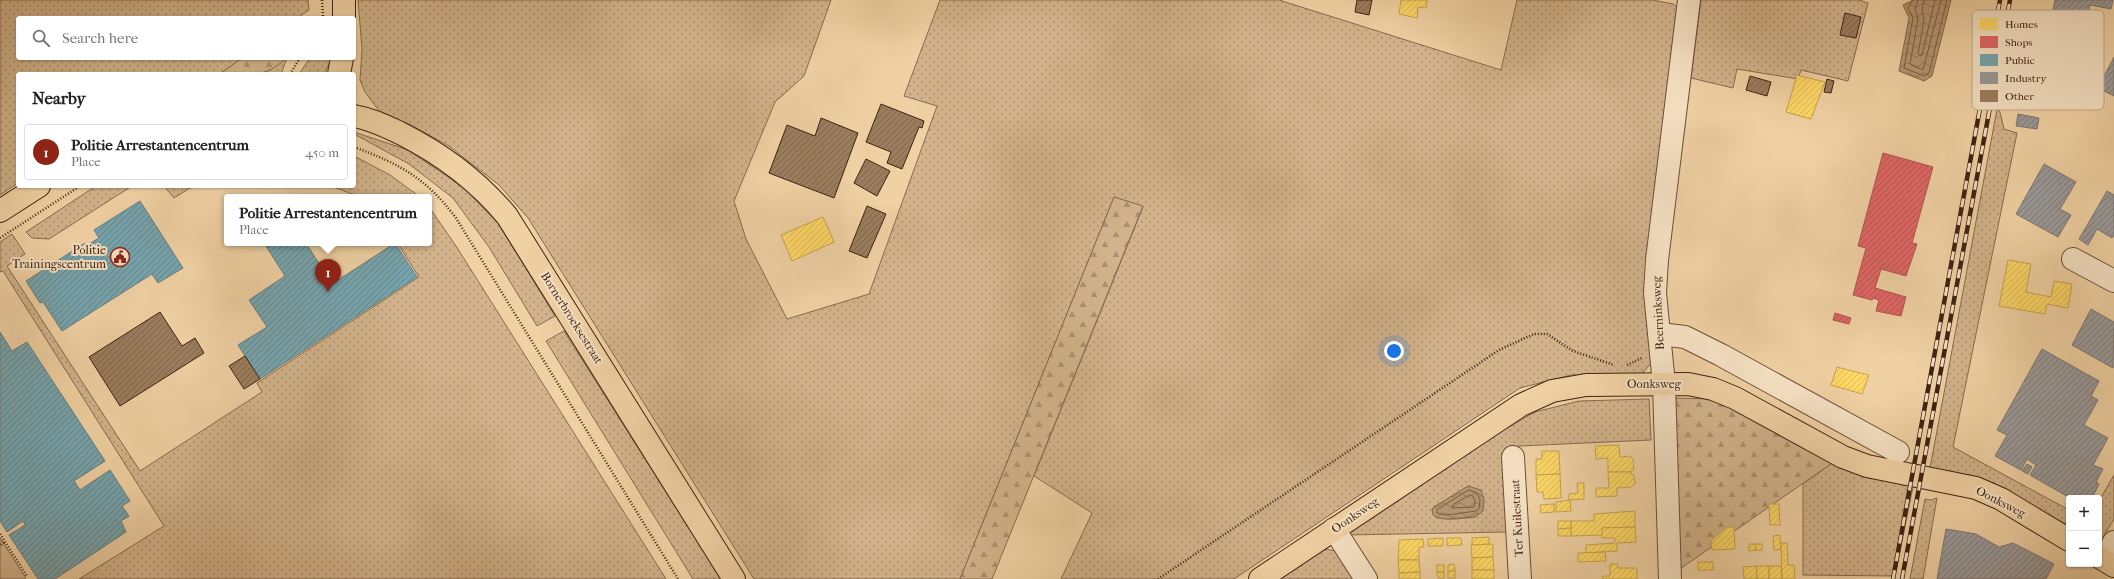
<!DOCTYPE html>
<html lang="en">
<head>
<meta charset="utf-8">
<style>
  :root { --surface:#fff; --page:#f6f6f6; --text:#202124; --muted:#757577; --line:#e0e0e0; --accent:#8f2418 }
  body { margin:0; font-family:"IM FELL French Canon",serif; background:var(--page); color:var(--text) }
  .controls { position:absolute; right:12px; bottom:12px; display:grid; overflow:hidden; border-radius:4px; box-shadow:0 1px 3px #0004 }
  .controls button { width:36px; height:36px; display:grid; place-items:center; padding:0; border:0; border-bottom:1px solid var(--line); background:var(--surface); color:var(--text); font:20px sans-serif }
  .you { position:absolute; left:1394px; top:351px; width:14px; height:14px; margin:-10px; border:3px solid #fff; border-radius:50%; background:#1a73e8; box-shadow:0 0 0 6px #1a73e833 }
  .badge { display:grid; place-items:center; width:26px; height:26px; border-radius:50%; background:var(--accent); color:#fff; font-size:13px; font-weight:700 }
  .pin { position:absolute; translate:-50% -33px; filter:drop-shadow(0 1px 2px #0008) }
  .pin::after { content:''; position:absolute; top:21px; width:14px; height:12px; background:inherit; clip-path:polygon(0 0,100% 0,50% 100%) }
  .popup { position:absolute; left:224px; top:194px; width:208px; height:52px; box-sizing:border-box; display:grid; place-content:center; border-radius:4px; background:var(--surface); filter:drop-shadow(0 1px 3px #0005); font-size:13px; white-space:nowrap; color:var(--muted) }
  .popup b { font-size:15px; color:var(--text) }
  .popup::after { content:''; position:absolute; left:50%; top:100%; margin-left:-8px; border:8px solid transparent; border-top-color:var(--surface) }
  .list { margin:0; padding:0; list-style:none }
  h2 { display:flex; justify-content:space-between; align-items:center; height:52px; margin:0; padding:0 16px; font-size:17px }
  h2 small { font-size:13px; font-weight:400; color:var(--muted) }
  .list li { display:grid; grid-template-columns:26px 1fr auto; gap:12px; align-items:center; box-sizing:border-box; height:56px; margin:0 8px 8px; padding:0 8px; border:1px solid var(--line); border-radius:4px }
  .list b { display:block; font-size:15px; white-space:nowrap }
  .list p { margin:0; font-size:13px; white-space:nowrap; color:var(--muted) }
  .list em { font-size:13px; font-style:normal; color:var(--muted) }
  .icon { flex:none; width:22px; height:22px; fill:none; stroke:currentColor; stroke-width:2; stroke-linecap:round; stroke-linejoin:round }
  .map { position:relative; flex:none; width:2114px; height:579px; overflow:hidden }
  .search { position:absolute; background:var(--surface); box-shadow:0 1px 3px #0004; left:16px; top:16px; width:340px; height:44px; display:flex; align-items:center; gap:10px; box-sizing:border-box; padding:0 14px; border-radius:4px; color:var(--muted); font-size:15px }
  .panel { position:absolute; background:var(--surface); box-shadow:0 1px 3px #0004; left:16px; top:72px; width:340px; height:116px; border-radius:4px }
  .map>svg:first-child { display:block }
</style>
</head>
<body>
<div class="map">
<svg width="2114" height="579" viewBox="0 0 2114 579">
  <defs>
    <pattern id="grass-dots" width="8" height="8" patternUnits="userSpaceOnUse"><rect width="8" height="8" fill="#d2b38b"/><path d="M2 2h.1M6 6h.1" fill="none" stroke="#ac9170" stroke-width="1.8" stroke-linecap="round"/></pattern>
    <pattern id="forest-firs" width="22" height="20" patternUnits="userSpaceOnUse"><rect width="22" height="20" fill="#d2b38b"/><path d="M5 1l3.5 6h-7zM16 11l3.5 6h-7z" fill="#ac9170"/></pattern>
    <pattern id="water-waves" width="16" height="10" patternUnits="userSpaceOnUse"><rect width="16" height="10" fill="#b49672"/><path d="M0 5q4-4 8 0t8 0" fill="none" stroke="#947a5c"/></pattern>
    <pattern id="homes-hatch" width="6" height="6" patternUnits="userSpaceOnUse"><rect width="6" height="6" fill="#ffd966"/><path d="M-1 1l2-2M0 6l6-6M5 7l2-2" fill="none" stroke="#dcba58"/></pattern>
    <pattern id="shops-hatch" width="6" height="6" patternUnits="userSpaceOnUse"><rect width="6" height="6" fill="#e06666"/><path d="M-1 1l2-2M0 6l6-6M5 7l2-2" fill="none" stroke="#b75453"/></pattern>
    <pattern id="public-hatch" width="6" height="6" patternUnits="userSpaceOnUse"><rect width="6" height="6" fill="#76a5af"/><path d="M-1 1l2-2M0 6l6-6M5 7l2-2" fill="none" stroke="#62868d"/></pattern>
    <pattern id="industry-hatch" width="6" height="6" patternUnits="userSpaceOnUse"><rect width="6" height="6" fill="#999"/><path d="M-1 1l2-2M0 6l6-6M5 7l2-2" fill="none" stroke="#7e7c7c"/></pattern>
    <pattern id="building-hatch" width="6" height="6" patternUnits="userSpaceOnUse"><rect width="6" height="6" fill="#9b7d5e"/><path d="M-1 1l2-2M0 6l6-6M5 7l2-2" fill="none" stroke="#80664c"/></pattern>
  </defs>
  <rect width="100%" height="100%" fill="#f0d1a3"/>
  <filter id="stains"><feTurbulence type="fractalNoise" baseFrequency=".005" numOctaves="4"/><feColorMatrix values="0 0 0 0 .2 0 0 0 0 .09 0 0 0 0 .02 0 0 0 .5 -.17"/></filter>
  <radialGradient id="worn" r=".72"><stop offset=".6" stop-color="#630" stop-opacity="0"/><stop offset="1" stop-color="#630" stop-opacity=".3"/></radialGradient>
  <!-- grass -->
  <g fill="url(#grass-dots)" stroke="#886a4f" fill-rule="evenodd">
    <path d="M0,0H308L309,10L297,18H18V58H242L220,74H18V183L0,195Z"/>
    <path d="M358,0H831L804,76L775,102L734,201L746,239L787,319L869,294L937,106L904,96L940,0H1279L1501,70L1517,0H1653L1673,4L1677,7L1672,57L1652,362L1642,374L1571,375L1520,388L1234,579H1061L1092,513L1034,476L1143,207L1114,197L960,579H754L528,218L499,185L449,146L407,123L380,112L365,92L360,80L362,49Z"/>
    <path d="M1701,0H1859L1868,3L1848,81L1801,70L1798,79L1737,69L1733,88L1691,78Z"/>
    <path d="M287,58L281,74H263Z"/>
    <path d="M310,58H332L324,74H299Z"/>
    <path d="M1998,104L2004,129L2017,133L1953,447L2069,510V526L1995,484L1969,475L1930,468Z"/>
    <path d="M354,132L408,150L463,187L498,223L555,316L537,326L489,247L453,198L409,164L354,134Z"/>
    <path d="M354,156L390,175L420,197H360L331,186H354Z"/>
    <path d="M96,186H132L49,239L32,238L26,232Z"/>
    <path d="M164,186H199L190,188L174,198Z"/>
    <path d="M429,207L456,246L666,579H79L164,526L3,271L0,272V242L12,234L25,254L7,266L140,471L262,392L257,383L419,277L398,244L429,243Z"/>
    <path d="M564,331L721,579H693L546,341Z"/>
    <path d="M1649,399L1651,440L1520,446L1505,449L1507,532L1346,535L1486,440L1535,412L1579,401ZM1469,486L1478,515L1475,517C1463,518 1436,524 1432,510L1434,507Z"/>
    <path d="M1835,461L1914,482L1895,576L1803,575V484Z"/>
    <path d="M2114,475V519L2103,537L2099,538V501Z"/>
    <path d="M1937,498L1923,579H1910L1925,499L1931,500Z"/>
    <path d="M1322,548L1343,553L1359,579H1276Z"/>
  </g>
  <!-- forest -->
  <g fill="url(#forest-firs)" stroke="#886a4f">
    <path d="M242,58H286C266,79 246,74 220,74Z"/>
    <path d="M1114,197L1143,206L992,579H960Z"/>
    <path d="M1671,398L1717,399L1835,461L1680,569Z"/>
  </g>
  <!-- park -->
  <path fill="#d2b38b" stroke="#886a4f" d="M0,538L26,578L24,579H0Z"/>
  <!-- water -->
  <g fill="url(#water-waves)" stroke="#85684c">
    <path d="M1913,0H1951L1932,76L1924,81L1899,71L1909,18L1903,5Z"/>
    <path d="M1468,486L1481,490L1484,499L1483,511L1475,517L1446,519L1437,518L1433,515L1432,510L1434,507Z"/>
  </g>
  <!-- homes -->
  <g fill="url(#homes-hatch)" stroke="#c5a24d">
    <path d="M1401,0H1427L1426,8L1418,7L1417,18L1399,14Z"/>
    <path d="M1797,75L1825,82L1811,119L1786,112Z"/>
    <path d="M823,217L834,242L792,261L781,235Z"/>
    <path d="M2008,260L2031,264L2026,292L2051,297L2054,281L2072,284L2068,308L2047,304L2045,314L1999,306Z"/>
    <path d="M1837,367L1869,375L1862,394L1831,385Z"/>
    <path d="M1619,445L1620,457L1630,456L1633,459L1634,469L1631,472H1608V458L1596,459L1595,446Z"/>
    <path d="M1542,451H1559L1560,474L1536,475V459H1542Z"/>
    <path d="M1608,472H1631V474L1634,475L1635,484L1631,487L1617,488V496L1596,497V488H1609Z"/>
    <path d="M1560,474L1561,498L1544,499L1543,492H1537L1536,475Z"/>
    <path d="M1577,483H1584V499L1569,500V494L1578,493Z"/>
    <path d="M1570,500L1571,511L1556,512V502Z"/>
    <path d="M1554,504V512L1541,513L1540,505Z"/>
    <path d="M1769,504H1779L1780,525H1770Z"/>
    <path d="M1635,511V527L1602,528L1603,535L1571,536V521H1594V514Z"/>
    <path d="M1558,521H1571V528L1558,529Z"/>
    <path d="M1635,527L1636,542L1617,543V551L1586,553V545L1615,543V538H1602V528Z"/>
    <path d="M1727,527H1734L1735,549L1712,550L1711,541Z"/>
    <path d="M1571,528V536H1558V529Z"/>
    <path d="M1780,535L1781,549L1774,550L1773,536Z"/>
    <path d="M1489,537V544L1472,545V538Z"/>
    <path d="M1443,538V546H1428V539Z"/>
    <path d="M1447,538H1461L1462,545L1447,546Z"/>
    <path d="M1423,539L1424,547H1419V560H1398L1399,540Z"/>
    <path d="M1781,543H1787L1788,562L1787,565H1794L1795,579H1782Z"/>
    <path d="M1493,544V557L1472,558L1471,545Z"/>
    <path d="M1749,544H1755L1756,550L1749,551Z"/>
    <path d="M1755,544H1762V550H1756Z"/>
    <path d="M1605,552L1606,561L1578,562V553Z"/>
    <path d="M1493,557L1494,570H1472V558Z"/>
    <path d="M1398,560H1419L1420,572L1399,573Z"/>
    <rect x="1698" y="562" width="15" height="8"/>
    <path d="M1454,564L1455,571H1448V565Z"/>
    <path d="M1610,564H1618V568H1637V579H1602L1603,576H1610Z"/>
    <rect x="1437" y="565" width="7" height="7"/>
    <path d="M1756,566H1769V579H1757Z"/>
    <path d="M1756,566L1757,579H1744L1743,567Z"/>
    <path d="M1769,566H1781L1782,579H1769Z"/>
    <rect x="1472" y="570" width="22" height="9"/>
    <rect x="1448" y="571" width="7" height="7"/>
    <path d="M1420,572V579H1399V573Z"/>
    <path d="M1437,572H1444V578H1438Z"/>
  </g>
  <!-- shops -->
  <g fill="url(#shops-hatch)" stroke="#b0524d">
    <path d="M1883,153L1933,167L1912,243L1917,244L1906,276L1881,269L1875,288L1906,297L1901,316L1876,311L1879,300L1873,298L1872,300L1853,295L1866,248L1858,246Z"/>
    <path d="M1835,313L1851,318L1849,324L1833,320Z"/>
  </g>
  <!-- public -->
  <g fill="url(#public-hatch)" stroke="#667e80">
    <path d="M140,201L183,268L158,283L152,274L62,331L43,302L40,303L26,281L85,243L86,246L99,238L94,230Z"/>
    <path d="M264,243H306L332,284L395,243L417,277L260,379L238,345L267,327L249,300L285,276Z"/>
    <path d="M0,332L12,351L27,342L105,461L74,481L80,490L110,470L130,501L122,506L129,516L121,521L126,532L55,579H38L9,535L25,525L23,521L7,532L0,521Z"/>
  </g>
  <!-- industry -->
  <g fill="url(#industry-hatch)" stroke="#7e7571">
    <path d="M2055,0H2113L2111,9L2090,5L2084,35L2079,34L2074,62H2070L2063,96L2028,89L2031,75L2039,77Z"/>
    <path d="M2114,57V96L2098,88Z"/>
    <path d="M2018,114L2039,118L2037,129L2016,126Z"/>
    <path d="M2044,164L2076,182L2060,209L2071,215L2058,237L2016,214Z"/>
    <path d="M2107,191L2114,195V235L2112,238L2097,229L2088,245L2079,239Z"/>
    <path d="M2091,309L2114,322L2113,368L2072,345Z"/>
    <path d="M2042,349L2099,381L2091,396L2098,400L2084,425L2108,438L2093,465L2103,469L2096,482L2099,484L2092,498H2070L2030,475L2036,465L2027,459L2021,470L1995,456L2007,435L1997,430Z"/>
    <path d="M2027,464L2032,467L2028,474L2022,471Z"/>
    <path d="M1946,529L1976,534L1999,547L2013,543L2054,564L2046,579H1937Z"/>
  </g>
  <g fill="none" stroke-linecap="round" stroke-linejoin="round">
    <!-- shore -->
    <g stroke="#7a5c42" stroke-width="1">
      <path d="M1913,0L1908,8L1913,18L1904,68L1924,76L1929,73L1947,0"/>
      <path d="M1918,0L1915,9L1918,19L1910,64L1923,70L1941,0"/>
      <path d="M1924,0L1922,10L1924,20L1918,54L1920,56L1922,55L1935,0"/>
      <path d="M1469,490L1477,493L1480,500L1479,509L1476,511L1446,515L1437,513V510Z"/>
      <path d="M1470,495L1473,496L1475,501L1474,507L1452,508L1453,505Z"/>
    </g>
  </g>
  <!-- building -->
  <g fill="url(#building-hatch)" stroke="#3f2213">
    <path d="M1357,0H1372L1369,15L1355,12Z"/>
    <path d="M1845,13L1861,17L1856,38L1840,35Z"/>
    <path d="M1750,76L1771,82L1767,96L1746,90Z"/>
    <path d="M1827,79L1834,81L1831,93L1824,92Z"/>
    <path d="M881,104L924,121L922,128L919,127L902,169L887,163L891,152L866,142Z"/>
    <path d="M821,118L858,133L834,198L769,173L787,125L815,136Z"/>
    <path d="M866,159L890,171L877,196L854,183Z"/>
    <path d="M867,206L886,214L867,258L849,251Z"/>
    <path d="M160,312L182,346L195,338L204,353L120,406L89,357Z"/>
    <path d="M245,356L260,379L244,389L229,366Z"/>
  </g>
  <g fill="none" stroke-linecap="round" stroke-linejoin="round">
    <defs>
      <g id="minor">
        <path d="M2073,259L2114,281"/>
        <path d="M1660,334L1685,337L1721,355L1898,452"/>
        <path d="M1513,457L1520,579"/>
        <path d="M1334,529L1366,579"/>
        <path d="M2105,560L2114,542"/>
        <path d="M1670,579L1664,384L1655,293L1657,260L1689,0"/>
      </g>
      <g id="major">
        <path d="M344,0V18"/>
        <path d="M339,74L342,58"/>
        <path d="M354,116C371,119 385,126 400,133C442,154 477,180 507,216L734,579"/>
        <path d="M0,211L39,186"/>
        <path d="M2099,557L2114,566"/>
        <path d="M1260,579L1521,405L1552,391L1586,385L1688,384L1713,389L1735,398L1843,457L1867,466L1976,488L2001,499L2069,540"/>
      </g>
    </defs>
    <!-- minor casing -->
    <use href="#minor" stroke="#6b4e37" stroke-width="24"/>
    <!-- major casing -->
    <use href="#major" stroke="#3f2213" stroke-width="24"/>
    <!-- path -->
    <g stroke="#3f2213" stroke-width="2.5" stroke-dasharray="1 2" stroke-linecap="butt">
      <path d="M322,0L323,18"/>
      <path d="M290,74L300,58"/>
      <path d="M354,147C400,164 426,178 456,218L678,579"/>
      <path d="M0,238L80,186"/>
      <path d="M1627,365L1642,358"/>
      <path d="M0,534L27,576"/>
      <path d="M1,545L5,542"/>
      <path d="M1158,579L1499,350L1534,334H1547L1573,351L1614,365"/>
    </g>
    <!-- minor -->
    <use href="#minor" stroke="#f5e1c3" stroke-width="22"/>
    <!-- major -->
    <use href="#major" stroke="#f0d1a3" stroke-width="22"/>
    <defs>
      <g id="rail">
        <path d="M1893,579L2000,0"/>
        <path d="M1902,579L2010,0"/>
      </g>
    </defs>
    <!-- rail casing -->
    <use href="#rail" stroke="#3f2213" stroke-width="4.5"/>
    <!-- rail -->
    <use href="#rail" stroke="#f5e1c3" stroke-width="3" stroke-dasharray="9" stroke-linecap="butt"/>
  </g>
  <!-- icons -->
  <defs>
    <symbol id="civic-ring" viewBox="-11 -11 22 22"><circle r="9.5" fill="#f5e1c3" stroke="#8f2418" stroke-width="1.5"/><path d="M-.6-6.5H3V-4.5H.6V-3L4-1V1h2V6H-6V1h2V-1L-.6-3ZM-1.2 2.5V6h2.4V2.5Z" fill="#8f2418"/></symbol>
  </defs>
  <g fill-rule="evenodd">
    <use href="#civic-ring" x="109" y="246" width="22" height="22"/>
  </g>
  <g text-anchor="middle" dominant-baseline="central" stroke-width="4" stroke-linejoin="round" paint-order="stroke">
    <!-- poi labels -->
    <g font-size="12" fill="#3f2213" stroke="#f5e1c3" text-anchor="end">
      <text x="106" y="250">Politie<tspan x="106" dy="14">Trainingscentrum</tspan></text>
    </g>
    <!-- street labels -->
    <g font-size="12" fill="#3f2213" stroke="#f5e1c3">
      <text transform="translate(1658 313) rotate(-93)">Beerninksweg</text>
      <text transform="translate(572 318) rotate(58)">Bornerbroeksestraat</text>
      <text x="1654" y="384">Oonksweg</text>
      <text transform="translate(2001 502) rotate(27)">Oonksweg</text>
      <text transform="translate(1355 515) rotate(-34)">Oonksweg</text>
      <text transform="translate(1517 518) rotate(-93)">Ter Kuilestraat</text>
    </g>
  </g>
  <!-- legend -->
  <rect x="1972" y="10" width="132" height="100" rx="6" fill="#f5e1c3" stroke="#bea88e" stroke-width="1"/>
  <rect x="1980" y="18" width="18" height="12" fill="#ffd966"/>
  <rect x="1980" y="36" width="18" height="12" fill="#e06666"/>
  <rect x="1980" y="54" width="18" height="12" fill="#76a5af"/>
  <rect x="1980" y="72" width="18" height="12" fill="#999"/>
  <rect x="1980" y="90" width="18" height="12" fill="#9b7d5e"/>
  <g font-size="11" fill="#3f2213">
    <text x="2005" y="28">Homes</text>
    <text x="2005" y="46">Shops</text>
    <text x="2005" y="64">Public</text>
    <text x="2005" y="82">Industry</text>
    <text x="2005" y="100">Other</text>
  </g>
  <rect width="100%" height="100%" filter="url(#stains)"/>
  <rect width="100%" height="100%" fill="url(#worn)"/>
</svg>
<div class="controls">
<button>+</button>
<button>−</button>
</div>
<div class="you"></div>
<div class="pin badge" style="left:328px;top:292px">1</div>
<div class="popup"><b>Politie Arrestantencentrum</b>Place</div>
<div class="search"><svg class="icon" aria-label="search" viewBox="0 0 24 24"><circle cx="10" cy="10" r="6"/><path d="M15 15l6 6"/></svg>Search here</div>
<section class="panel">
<h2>Nearby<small></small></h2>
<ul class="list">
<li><span class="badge">1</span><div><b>Politie Arrestantencentrum</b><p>Place</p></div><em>450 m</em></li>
</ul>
</section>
</div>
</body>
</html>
